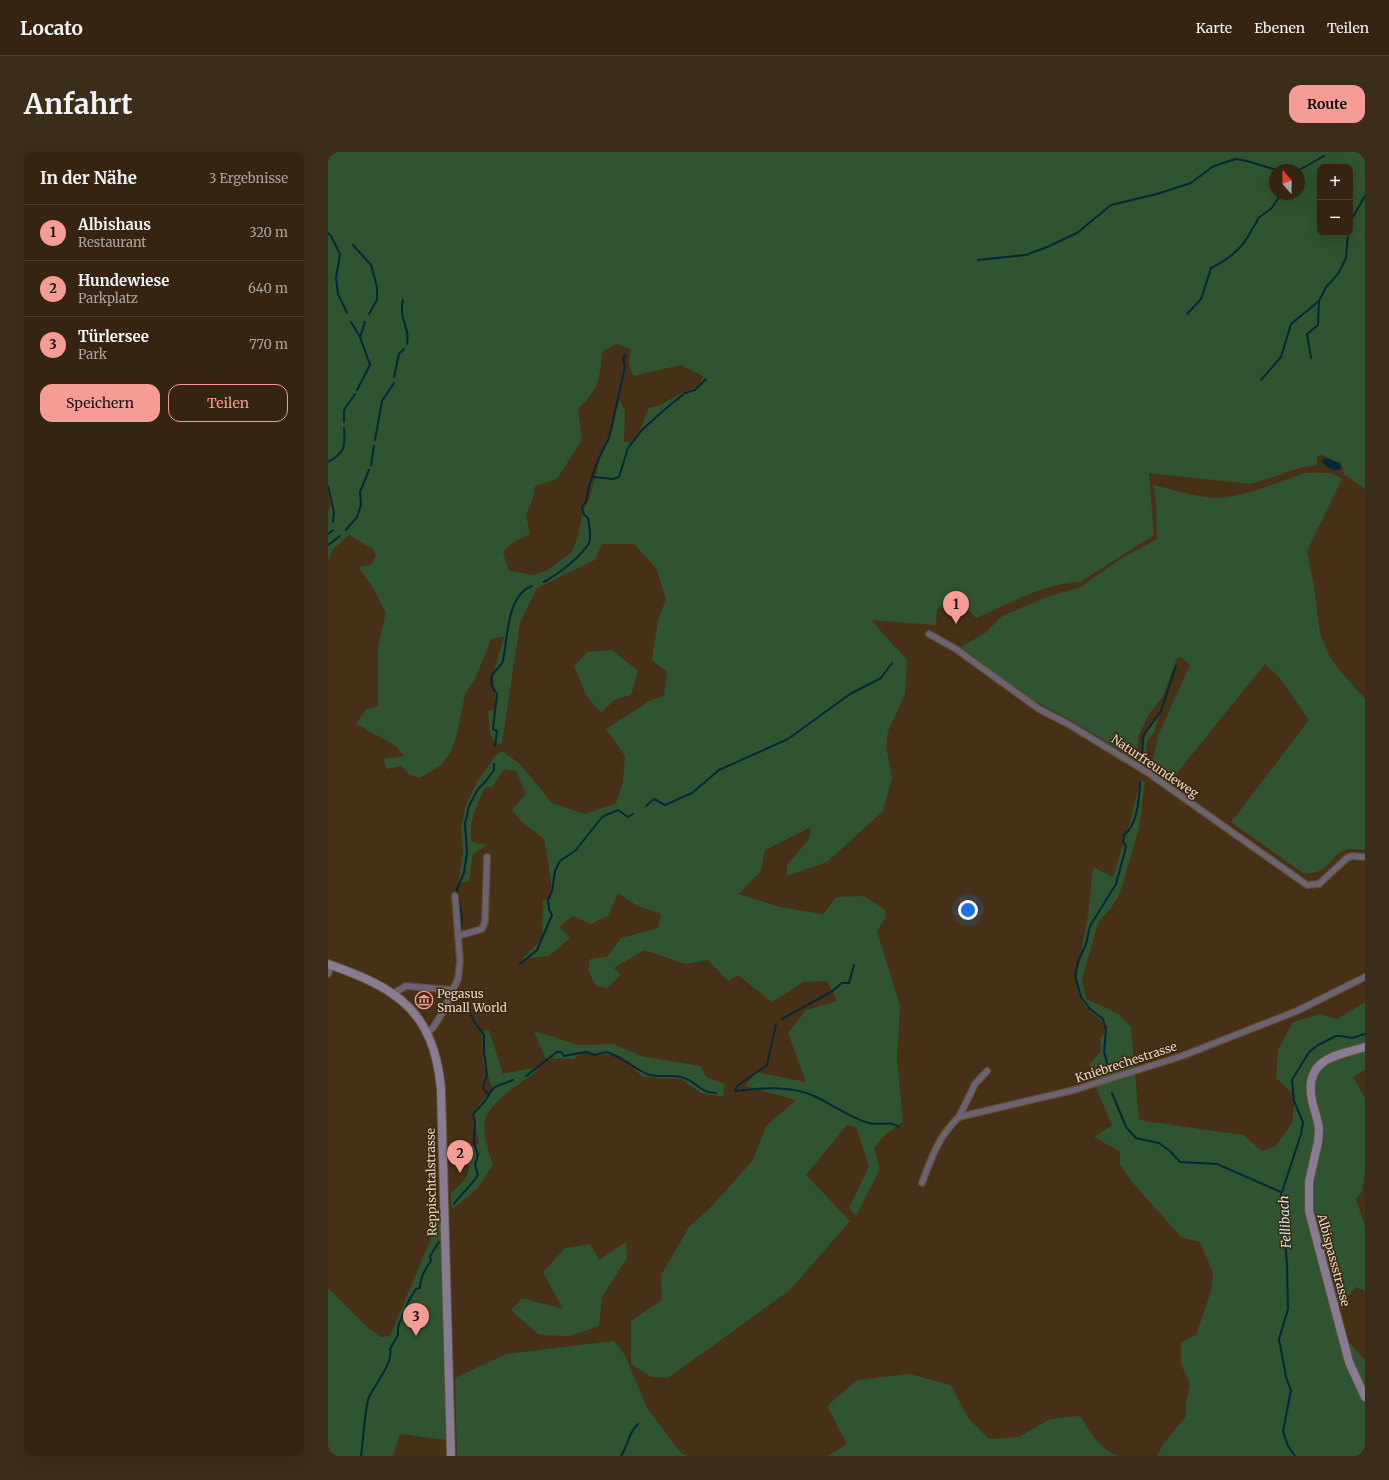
<!DOCTYPE html>
<html lang="de">
<head>
<meta charset="utf-8">
<style>
  :root { --surface:#342411; --page:#3c2c1a; --text:#f1f3f6; --muted:#a9a49f; --line:#4e4131; --accent:#f59c95 }
  body { margin:0; font-family:Merriweather,serif; background:var(--page); color:var(--text) }
  .controls { position:absolute; right:12px; top:12px; display:grid; overflow:hidden; border-radius:8px; box-shadow:0 4px 16px #0002 }
  .controls button { width:36px; height:36px; display:grid; place-items:center; padding:0; border:0; border-bottom:1px solid var(--line); background:var(--surface); color:var(--text); font:20px sans-serif }
  .compass { position:absolute; left:941px; top:12px; width:36px; height:36px; border-radius:50%; background:var(--surface); box-shadow:0 4px 16px #0002; rotate:340deg }
  .you { position:absolute; left:640px; top:758px; width:14px; height:14px; margin:-10px; border:3px solid #fff; border-radius:50%; background:#1a73e8; box-shadow:0 0 0 6px #1a73e833 }
  .badge { display:grid; place-items:center; width:26px; height:26px; border-radius:50%; background:var(--accent); color:#111; font-size:13px; font-weight:700 }
  .pin { position:absolute; translate:-50% -33px; filter:drop-shadow(0 1px 2px #0008) }
  .pin::after { content:''; position:absolute; top:21px; width:14px; height:12px; background:inherit; clip-path:polygon(0 0,100% 0,50% 100%) }
  .list { margin:0; padding:0; list-style:none }
  h2 { display:flex; justify-content:space-between; align-items:center; height:52px; margin:0; padding:0 16px; font-size:17px }
  h2 small { font-size:13px; font-weight:400; color:var(--muted) }
  .list li { display:grid; grid-template-columns:26px 1fr auto; gap:12px; align-items:center; box-sizing:border-box; height:56px; padding:0 16px; border-top:1px solid var(--line) }
  .list b { display:block; font-size:15px; white-space:nowrap }
  .list p { margin:0; font-size:13px; white-space:nowrap; color:var(--muted) }
  .list em { font-size:13px; font-style:normal; color:var(--muted) }
  .actions { display:flex; gap:8px; padding:12px 16px }
  .actions a { flex:1; padding:9px 0; border:1px solid var(--accent); border-radius:12px; text-align:center; font-size:14px; color:var(--accent) }
  .actions .main { background:var(--accent); color:#111 }
  .map { position:relative; flex:none; width:1037px; height:1304px; overflow:hidden; border-radius:12px }
  header { display:flex; align-items:center; gap:24px; box-sizing:border-box; height:56px; padding:0 20px; background:var(--surface); border-bottom:1px solid var(--line) }
  header strong { font-size:19px }
  nav { display:flex; gap:22px; margin-inline-start:auto; font-size:14px }
  .intro { display:flex; align-items:center; justify-content:space-between; box-sizing:border-box; height:96px; padding:0 24px }
  h1 { margin:0; font-size:28px }
  .button { padding:10px 18px; border-radius:12px; background:var(--accent); color:#111; font-size:14px; font-weight:700 }
  main { display:flex; gap:24px; padding:0 24px }
  aside { flex:1; background:var(--surface); border-radius:12px; box-shadow:0 4px 16px #0002 }
  .map>svg:first-child { display:block }
</style>
</head>
<body>
<header>
<strong>Locato</strong>
<nav><a>Karte</a><a>Ebenen</a><a>Teilen</a></nav>
</header>
<div class="intro"><h1>Anfahrt</h1><a class="button">Route</a></div>
<main>
<aside>
<h2>In der Nähe<small>3 Ergebnisse</small></h2>
<ul class="list">
<li><span class="badge">1</span><div><b>Albishaus</b><p>Restaurant</p></div><em>320 m</em></li>
<li><span class="badge">2</span><div><b>Hundewiese</b><p>Parkplatz</p></div><em>640 m</em></li>
<li><span class="badge">3</span><div><b>Türlersee</b><p>Park</p></div><em>770 m</em></li>
</ul>
<div class="actions"><a class="main">Speichern</a><a>Teilen</a></div>
</aside>
<div class="map">
<svg width="1037" height="1304" viewBox="0 0 1037 1304">
  <rect width="100%" height="100%" fill="#463017"/>
  <!-- green -->
  <g fill="#305331" fill-rule="evenodd">
    <path d="M0,0H1037V337L1016,322L1013,311L994,303L989,305V313L975,315L923,332L821,321L826,383L752,430C716,431 681,452 648,466L630,446L609,457L608,473L543,468L579,508L577,542L560,579L558,594L564,626L555,659L499,710L459,724V713L481,687L483,675L437,698L433,719L411,742L452,755L495,762L508,745L536,744L557,758L558,765L549,779L572,854L569,908L575,969L556,984L546,996L552,1017L528,1064L521,1056L541,1014L528,975L519,973L478,1023L522,1069L462,1138L340,1226L323,1225L303,1212V1169L334,1148L333,1123L361,1075L383,1055L425,1008L438,974L468,948L417,934L428,920L478,930L460,881L478,858L509,849L499,829L475,830L444,850L410,823L400,829L380,808L357,812L316,798L286,816L293,823L279,836L268,834L260,818L262,807L279,805L293,786L330,776L333,762L308,753L290,741L280,764L263,772L245,764L231,775L242,786L221,804L194,807L214,787L215,748L223,747V728L216,687L193,669L184,658L198,642L188,619L176,617L165,634L157,636C149,653 139,671 144,690L159,693L145,702L141,729L130,732L135,700L133,676L138,653L149,630L167,604L174,599L192,612L224,651L257,662L288,651L295,630L297,604L278,577L323,548L336,544L339,520L324,508L330,468L338,447L328,416L306,392H274L267,408L209,436L192,471L174,592L167,591L162,581L160,559L168,557L165,522L176,485L163,487L148,525L137,542L129,583L122,601L113,613L92,626L81,623L74,614L59,617L55,607L76,604L68,594L28,572L38,557L50,554V495L58,461L44,434L30,415L43,413L48,403L45,397L21,383L4,398L0,408V360L3,354L0,341ZM992,15H1022V81H992ZM947,18H971V42H947ZM288,192L303,197L301,211L305,224L353,213L375,224L371,234L354,241L332,253L321,256L306,291L296,290L297,258L291,248L281,290L275,295L261,348L255,358L250,384L244,400L220,418L205,423L181,419L175,400L187,389L202,382L198,363L205,346L207,334L229,327L254,288L250,257C272,235 271,230 274,200Z"/>
    <path d="M977,321C988,321 1005,319 1014,327L979,399L986,434L992,481L1001,503L1008,514L1037,547V698C1032,698 1026,697 1021,697C1001,700 1004,724 975,721L903,670L981,568L951,525L937,512L840,632L822,618L831,581L862,513L853,505L849,506L835,544L821,562L810,585L809,609L753,574L694,542L633,495L657,481L674,464L719,445L753,435L791,408L829,387L828,350L825,333C846,338 867,345 889,346C914,346 953,329 977,321Z"/>
    <path d="M284,498L310,519L303,543L286,548L273,561L258,543L246,514L259,500Z"/>
    <path d="M833,557L826,581L819,589L817,611L813,612C812,590 821,575 833,557Z"/>
    <path d="M812,628L817,630L811,676L792,741L783,756L770,771L754,828L758,847L791,862L803,875L811,968L915,983L934,999L948,994L964,971L967,944L948,926L950,898L965,870L992,862L1009,867L1037,850V918L1025,925L1037,946V1019L1034,1039L1028,1047L1037,1074V1139L1028,1135L1008,1156L1016,1184L1037,1208V1304H829L835,1292L858,1264V1251L862,1232L853,1212V1190L868,1183L883,1139L885,1121L872,1090L853,1085L803,1029L792,1012V1000L766,985L784,973L766,931L761,913L773,899L772,887L780,875L758,855L751,844L748,829L760,763L765,715L785,725L803,666Z"/>
    <path d="M161,878L175,922L204,916L210,918C197,928 163,950 158,965C153,980 161,999 165,1013L150,1036L126,1056L123,1054V1041C142,1024 143,1022 139,996L151,992L144,961L165,937L155,911L154,879Z"/>
    <path d="M206,879L251,893L286,892L313,904L373,914L378,925L397,932L395,945L373,941L353,927L315,925L292,904L256,900L246,907L217,906Z"/>
    <path d="M108,1064H112L118,1288L72,1282L65,1304H0V1136L40,1176L53,1185L62,1184L106,1079Z"/>
    <path d="M298,1090L299,1106L274,1145L271,1174L242,1184L211,1183L183,1158L194,1146L235,1157L215,1120L237,1096L262,1092L271,1108Z"/>
    <path d="M286,1189L297,1203L319,1256L353,1301L360,1304H129L127,1226L178,1202Z"/>
    <path d="M581,1222L623,1233L640,1266L661,1287L691,1285L722,1267L752,1264C762,1280 772,1298 791,1304H500L519,1292L499,1254L529,1228Z"/>
  </g>
  <!-- water -->
  <path fill="#042835" d="M997,306L1012,311L1013,317C1006,320 996,315 994,309Z"/>
  <g fill="none" stroke-linecap="round" stroke-linejoin="round">
    <!-- stream -->
    <g stroke="#042835" stroke-width="2">
      <path d="M971,18L996,4"/>
      <path d="M1022,70L1037,44"/>
      <path d="M0,81L3,84L12,102L8,126L10,142L19,161"/>
      <path d="M25,93L43,113L49,135V148L41,162"/>
      <path d="M650,108L698,103L719,95L749,81L783,53L829,42L863,31L884,15L898,10L908,7L919,9L948,18"/>
      <path d="M75,148C70,167 83,177 79,192"/>
      <path d="M859,162L873,147L883,116C899,108 916,95 923,79C925,74 929,72 930,66L943,57L953,42"/>
      <path d="M23,170L32,185L42,213L29,238"/>
      <path d="M32,185L37,170"/>
      <path d="M983,206L979,182L990,173L991,149"/>
      <path d="M66,225L71,202L76,197"/>
      <path d="M933,228L953,205L963,172L991,149L998,135L1010,122L1018,106L1020,81"/>
      <path d="M16,270V258L27,242"/>
      <path d="M47,288L54,249L66,231"/>
      <path d="M0,310C18,300 17,294 16,276"/>
      <path d="M43,313L46,294"/>
      <path d="M265,325L285,327L291,325L300,296L313,279L336,258L357,241L367,238L378,227"/>
      <path d="M0,334L6,360L5,370"/>
      <path d="M18,378L29,365L33,353L32,340L41,318"/>
      <path d="M0,382L5,378"/>
      <path d="M0,393L12,384"/>
      <path d="M216,430C229,423 254,404 261,391C264,384 261,373 260,366L256,363L254,355L258,350L261,334L270,308L281,286L297,215L295,206L298,203"/>
      <path d="M167,594L169,579L165,577L169,542C166,538 163,534 163,529C163,520 170,518 174,511C176,507 176,500 177,496C180,475 182,442 204,434"/>
      <path d="M814,613L815,584L833,559L848,514"/>
      <path d="M318,654L326,647L337,653L364,641L391,618L460,587L522,542L553,526L564,511"/>
      <path d="M133,777L134,767L129,737L136,721L139,700L137,672L141,654L150,637L158,629L166,618V612"/>
      <path d="M192,812L209,798L224,763L221,757L220,748L224,739L227,719L232,709L248,698L274,665L290,658L300,665L305,662"/>
      <path d="M454,867L503,840L514,831H521L526,813"/>
      <path d="M781,918L776,900L778,878L775,867L762,857L753,845L747,823L750,810L758,792L762,774L788,732L798,695L795,689L796,683C810,672 811,647 812,630"/>
      <path d="M198,924L229,900H233L236,904L258,900L266,903L278,900C294,904 305,916 319,922C331,927 343,921 356,926C369,930 372,941 388,941"/>
      <path d="M407,939C433,936 462,933 486,944C504,952 522,966 541,971C551,974 563,968 571,975"/>
      <path d="M407,939L409,934L439,913L448,872"/>
      <path d="M784,941L798,975L808,986L831,991L842,999L852,1010L889,1012L953,1040"/>
      <path d="M161,942L167,935L185,928"/>
      <path d="M126,1052C133,1042 143,1034 150,1023L147,1013L150,1003L146,991L147,969L145,962L157,949L161,943L155,936L159,923L156,900V883L147,871L139,854V847L148,837"/>
      <path d="M120,1075L121,1068"/>
      <path d="M33,1304C35,1291 37,1254 41,1245C47,1233 66,1209 62,1197L70,1183V1175L80,1150L88,1137L92,1136C92,1125 97,1117 103,1109L102,1104L111,1090"/>
      <path d="M293,1304C302,1291 298,1284 310,1272"/>
      <path d="M967,1304L960,1294L955,1279L963,1238L958,1225L951,1187L960,1157L959,1112L953,1043L973,982L975,970L966,949L964,928L981,900L990,893L1008,884H1013L1024,886L1037,882"/>
    </g>
    <defs>
      <g id="minor">
        <path d="M601,482L628,497L711,557L740,572L819,620L979,733L991,732L1019,706L1024,704L1037,705"/>
        <path d="M130,784L154,777L157,770L159,705"/>
        <path d="M0,822L4,813"/>
        <path d="M66,841L78,834L124,838"/>
        <path d="M99,880L105,876L116,858L130,827L132,809L127,744"/>
        <path d="M631,965L647,932L659,919"/>
        <path d="M594,1031C604,1005 610,985 631,965L746,938L854,904L969,859L1037,825"/>
      </g>
      <g id="secondary">
        <path d="M0,812C69,836 106,859 113,937L123,1304"/>
        <path d="M1037,895C1012,903 979,905 983,942C984,954 990,965 991,978L990,990L981,1030V1059L1021,1210L1037,1245"/>
      </g>
    </defs>
    <!-- minor casing -->
    <use href="#minor" stroke="#624e37" stroke-width="8"/>
    <!-- secondary casing -->
    <use href="#secondary" stroke="#624e37" stroke-width="10"/>
    <!-- minor -->
    <use href="#minor" stroke="#6a6472" stroke-width="5.5"/>
    <!-- secondary -->
    <use href="#secondary" stroke="#877d93" stroke-width="8"/>
  </g>
  <!-- icons -->
  <defs>
    <symbol id="museum-ring" viewBox="-11 -11 22 22"><circle r="9.5" fill="#3c260d" stroke="#f59c95" stroke-width="1.5"/><path d="M0-6L6-3V-2H-6V-3ZM-5-1h2V3h-2ZM-1-1h2V3h-2ZM3-1h2V3H3ZM-6 4H6V6H-6Z" fill="#f59c95"/></symbol>
  </defs>
  <g fill-rule="evenodd">
    <use href="#museum-ring" x="86" y="838" width="20" height="20"/>
  </g>
  <g text-anchor="middle" dominant-baseline="central" stroke-width="3" stroke-linejoin="round" paint-order="stroke">
    <!-- street labels -->
    <g font-size="12" fill="#e4d6c8" stroke="#3c260d">
      <text transform="translate(827 614) rotate(34)">Naturfreundeweg</text>
      <text transform="translate(798 910) rotate(-18)">Kniebrechestrasse</text>
      <text transform="translate(103 1030) rotate(-91)">Reppischtalstrasse</text>
      <text transform="translate(1006 1108) rotate(75)">Albispassstrasse</text>
    </g>
    <!-- poi labels -->
    <g font-size="12" fill="#e4d6c8" stroke="#3c260d" text-anchor="start">
      <text x="109" y="841">Pegasus<tspan x="109" dy="14">Small World</tspan></text>
    </g>
    <!-- water labels -->
    <g font-size="13" font-style="italic" fill="#c3e6f6" stroke="#3c260d">
      <text transform="translate(957 1070) rotate(-93)">Fellibach</text>
    </g>
  </g>
</svg>
<div class="controls">
<button>+</button>
<button>−</button>
</div>
<svg class="compass" viewBox="-18 -18 36 36"><path d="M0-13l5 13h-10z" fill="#e53935"/><path d="M0 13l5-13h-10z" fill="#a9a49f"/></svg>
<div class="you"></div>
<div class="pin badge" style="left:628px;top:472px">1</div>
<div class="pin badge" style="left:132px;top:1021px">2</div>
<div class="pin badge" style="left:88px;top:1184px">3</div>
</div>
</main>
</body>
</html>
